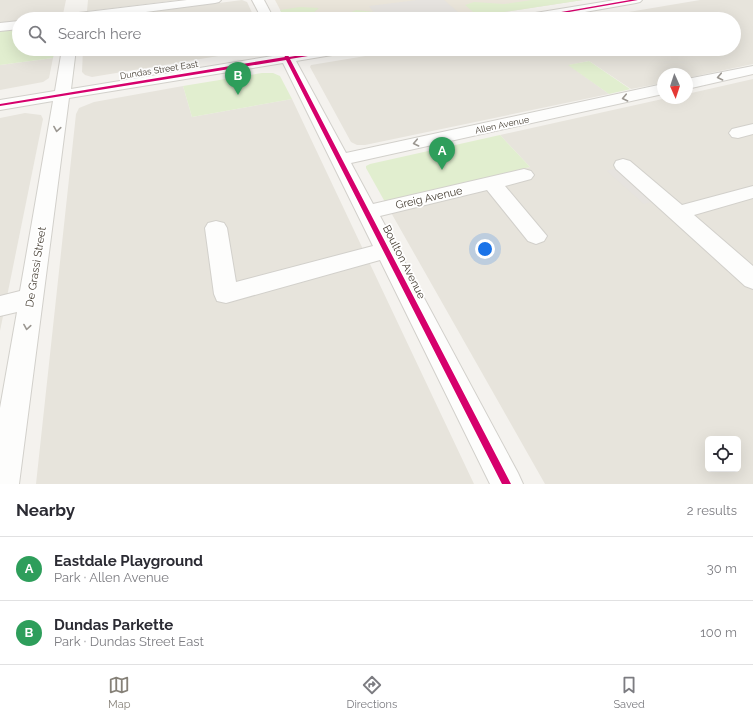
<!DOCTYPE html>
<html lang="en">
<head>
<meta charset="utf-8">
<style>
  :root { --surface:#fff; --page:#f7f7f7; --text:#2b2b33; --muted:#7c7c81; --line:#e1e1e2; --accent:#868178 }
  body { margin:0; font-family:Raleway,sans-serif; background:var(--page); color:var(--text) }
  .controls { position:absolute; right:12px; bottom:12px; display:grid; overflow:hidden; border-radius:6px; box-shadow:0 4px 16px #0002 }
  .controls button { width:36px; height:36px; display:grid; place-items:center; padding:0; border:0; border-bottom:1px solid var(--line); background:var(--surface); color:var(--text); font:20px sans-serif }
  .compass { position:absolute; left:657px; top:68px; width:36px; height:36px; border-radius:50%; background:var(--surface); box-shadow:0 4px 16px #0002; rotate:177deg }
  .you { position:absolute; left:485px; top:249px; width:14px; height:14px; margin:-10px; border:3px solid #fff; border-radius:50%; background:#1a73e8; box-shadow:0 0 0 6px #1a73e833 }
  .badge { display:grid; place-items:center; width:26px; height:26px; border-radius:50%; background:var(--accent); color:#fff; font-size:13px; font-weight:700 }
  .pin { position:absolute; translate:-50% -33px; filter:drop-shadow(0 1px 2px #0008) }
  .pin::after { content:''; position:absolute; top:21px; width:14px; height:12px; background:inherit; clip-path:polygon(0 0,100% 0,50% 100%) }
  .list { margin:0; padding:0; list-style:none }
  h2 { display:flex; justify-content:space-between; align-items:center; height:52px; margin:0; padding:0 16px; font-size:17px }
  h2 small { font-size:13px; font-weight:400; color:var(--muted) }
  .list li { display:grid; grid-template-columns:26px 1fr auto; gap:12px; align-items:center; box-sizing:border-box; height:64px; padding:0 16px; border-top:1px solid var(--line) }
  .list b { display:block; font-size:15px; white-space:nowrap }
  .list p { margin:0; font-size:13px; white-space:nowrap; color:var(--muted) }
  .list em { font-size:13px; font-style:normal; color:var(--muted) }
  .icon { flex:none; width:22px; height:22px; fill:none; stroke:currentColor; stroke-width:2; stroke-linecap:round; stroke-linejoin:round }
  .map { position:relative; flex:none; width:753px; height:484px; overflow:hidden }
  .search { position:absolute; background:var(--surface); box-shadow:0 4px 16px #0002; left:12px; right:12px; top:12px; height:44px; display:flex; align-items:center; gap:10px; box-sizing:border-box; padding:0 14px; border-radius:22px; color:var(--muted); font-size:15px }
  .sheet { height:180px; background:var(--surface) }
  nav { display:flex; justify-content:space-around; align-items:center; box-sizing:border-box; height:56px; border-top:1px solid var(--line); background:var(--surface); font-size:11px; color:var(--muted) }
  nav a { display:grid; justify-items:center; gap:2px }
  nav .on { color:var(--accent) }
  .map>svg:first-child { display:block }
</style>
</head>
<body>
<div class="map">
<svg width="753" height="484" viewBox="0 0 753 484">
  <rect width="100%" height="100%" fill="#f4f2ee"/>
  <!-- residential -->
  <g fill="#e7e4dc" fill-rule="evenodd">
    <path d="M0,0H66L63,14L59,15L19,19V21L0,23Z"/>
    <path d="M88,0H179L89,11H87Z"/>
    <path d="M242,0L247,2L255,19H96Z"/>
    <path d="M700,0H753V64L687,78V74H663V83L631,89L589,61L569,65L609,94L365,145H357L351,142L310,67L311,65L408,49H734V19H587Z"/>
    <path d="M83,49H261L92,77L85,75L82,72Z"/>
    <path d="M53,58L49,78L43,82L0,90V65Z"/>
    <path d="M753,79V484H545L385,202L530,167L500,135L667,98H687V94ZM708,439H738V469H708Z"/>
    <path d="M183,86L192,117L292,99L474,484H36L76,114L79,108L94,102Z"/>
    <path d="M25,113L41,115L43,119L0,331V118Z"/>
  </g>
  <!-- education -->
  <path fill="#eae5da" d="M275,0H583L460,19H285Z"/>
  <!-- green -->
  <g fill="#e1eecf">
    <path d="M532,0H583L478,16L465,5L474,2L504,4Z"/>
    <path d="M300,7L319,8L306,19H285L280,10Z"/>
    <path d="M356,10L374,12L379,19H335Z"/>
    <path d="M19,29V49H55L53,58L0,65V31Z"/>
    <path d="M589,61L630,89H631L609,94L568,65Z"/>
    <path d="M262,73H273L280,76L292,99L192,117L183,86Z"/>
    <path d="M500,135L530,167L385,202L366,168V166L370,164Z"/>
  </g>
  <!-- parking -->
  <g fill="#e6e3df">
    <path d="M417,0H444L458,12L407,19H379L369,6Z"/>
    <path d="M621,167L659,200L644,204L607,171Z"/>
  </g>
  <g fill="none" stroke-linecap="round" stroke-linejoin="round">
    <defs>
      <g id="minor">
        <path d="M187,0H221L219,2L215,3L92,19H56L58,16L62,15Z"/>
        <path d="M252,0H264L274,19H262Z"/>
        <path d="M615,0H642L640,2L636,3L545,19H517L519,16L523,15Z"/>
        <path d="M19,21V29L0,31V23Z"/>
        <path d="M62,49H76L71,89L279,55L276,49H290L292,53L318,49H351L349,52L344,53L296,61L346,153L663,84V94L351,163L373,204L524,169L531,171L534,175L531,179L505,186L547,236L544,241L536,244L528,241L487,190L380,216L518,473L523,484H490L380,260L226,303L217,301L214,294L205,228L208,223L216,221L224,223L227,228L236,282L373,246L283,63L69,98L19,484H0V408L17,312L0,316V296L20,291L53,101L0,110V100L55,91Z"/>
        <path d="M753,66V74L687,89V79Z"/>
        <path d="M753,124V134L738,138L732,137L729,133L732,129Z"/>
        <path d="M623,159L630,161L682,205L753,186V198L694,215L753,266V289L745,286L616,169L614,165L616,161Z"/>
      </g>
    </defs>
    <!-- minor casing -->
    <use href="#minor" stroke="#d2d0cb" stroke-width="2"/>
    <!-- minor -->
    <use href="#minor" fill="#fdfdfc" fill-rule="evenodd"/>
    <defs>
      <g id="cycleway">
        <path d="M630,0H638L529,19H521Z"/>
        <path d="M281,49H285L289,57L337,49H346L344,50L290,59L511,484H502L286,60L0,106V104L285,57Z"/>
      </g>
    </defs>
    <!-- cycleway casing -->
    <use href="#cycleway" stroke="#fff" stroke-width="2"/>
    <!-- cycleway -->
    <use href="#cycleway" fill="#d6006c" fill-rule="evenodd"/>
  </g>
  <!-- one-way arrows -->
  <defs><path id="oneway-chevron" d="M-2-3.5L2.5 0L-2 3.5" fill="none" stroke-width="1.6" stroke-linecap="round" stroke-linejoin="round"/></defs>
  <g stroke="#9b9791">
    <use href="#oneway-chevron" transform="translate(720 77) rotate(168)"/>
    <use href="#oneway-chevron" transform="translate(625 98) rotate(168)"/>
    <use href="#oneway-chevron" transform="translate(57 129) rotate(99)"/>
    <use href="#oneway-chevron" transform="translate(416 143) rotate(168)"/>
    <use href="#oneway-chevron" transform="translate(27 327) rotate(99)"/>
  </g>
  <g text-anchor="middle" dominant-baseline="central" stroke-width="3.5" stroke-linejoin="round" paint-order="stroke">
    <!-- far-street labels -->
    <g font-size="9" fill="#4b4439" stroke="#fff">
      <text transform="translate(159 70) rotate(-9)">Dundas Street East</text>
      <text transform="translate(502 125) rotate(-12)">Allen Avenue</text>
    </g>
    <!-- street labels -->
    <g font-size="11" fill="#4b4439" stroke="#fff">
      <text transform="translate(429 198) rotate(-13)">Greig Avenue</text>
      <text transform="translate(404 262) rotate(63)">Boulton Avenue</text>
      <text transform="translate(36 267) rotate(-81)">De Grassi Street</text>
    </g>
  </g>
</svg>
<div class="controls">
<button><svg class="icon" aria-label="locate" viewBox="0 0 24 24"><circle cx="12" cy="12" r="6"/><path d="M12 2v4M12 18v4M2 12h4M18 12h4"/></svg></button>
</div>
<svg class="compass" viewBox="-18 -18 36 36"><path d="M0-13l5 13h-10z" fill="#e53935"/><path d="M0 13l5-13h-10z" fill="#7c7c81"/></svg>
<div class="you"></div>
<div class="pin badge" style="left:442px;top:170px;background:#2e9e5b">A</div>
<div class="pin badge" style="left:238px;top:95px;background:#2e9e5b">B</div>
<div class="search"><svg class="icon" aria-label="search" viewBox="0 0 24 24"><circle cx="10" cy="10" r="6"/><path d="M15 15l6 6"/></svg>Search here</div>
</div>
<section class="sheet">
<h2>Nearby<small>2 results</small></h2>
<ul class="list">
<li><span class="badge" style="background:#2e9e5b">A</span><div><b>Eastdale Playground</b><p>Park · Allen Avenue</p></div><em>30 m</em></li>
<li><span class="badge" style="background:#2e9e5b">B</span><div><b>Dundas Parkette</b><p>Park · Dundas Street East</p></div><em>100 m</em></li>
</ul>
</section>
<nav>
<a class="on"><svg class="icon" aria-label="map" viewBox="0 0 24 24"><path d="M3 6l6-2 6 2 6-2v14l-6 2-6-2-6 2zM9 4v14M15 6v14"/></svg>Map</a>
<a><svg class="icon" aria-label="directions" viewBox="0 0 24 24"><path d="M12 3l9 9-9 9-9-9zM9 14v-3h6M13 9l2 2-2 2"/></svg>Directions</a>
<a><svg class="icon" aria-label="saved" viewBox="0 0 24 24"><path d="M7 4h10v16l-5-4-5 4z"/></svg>Saved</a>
</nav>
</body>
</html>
